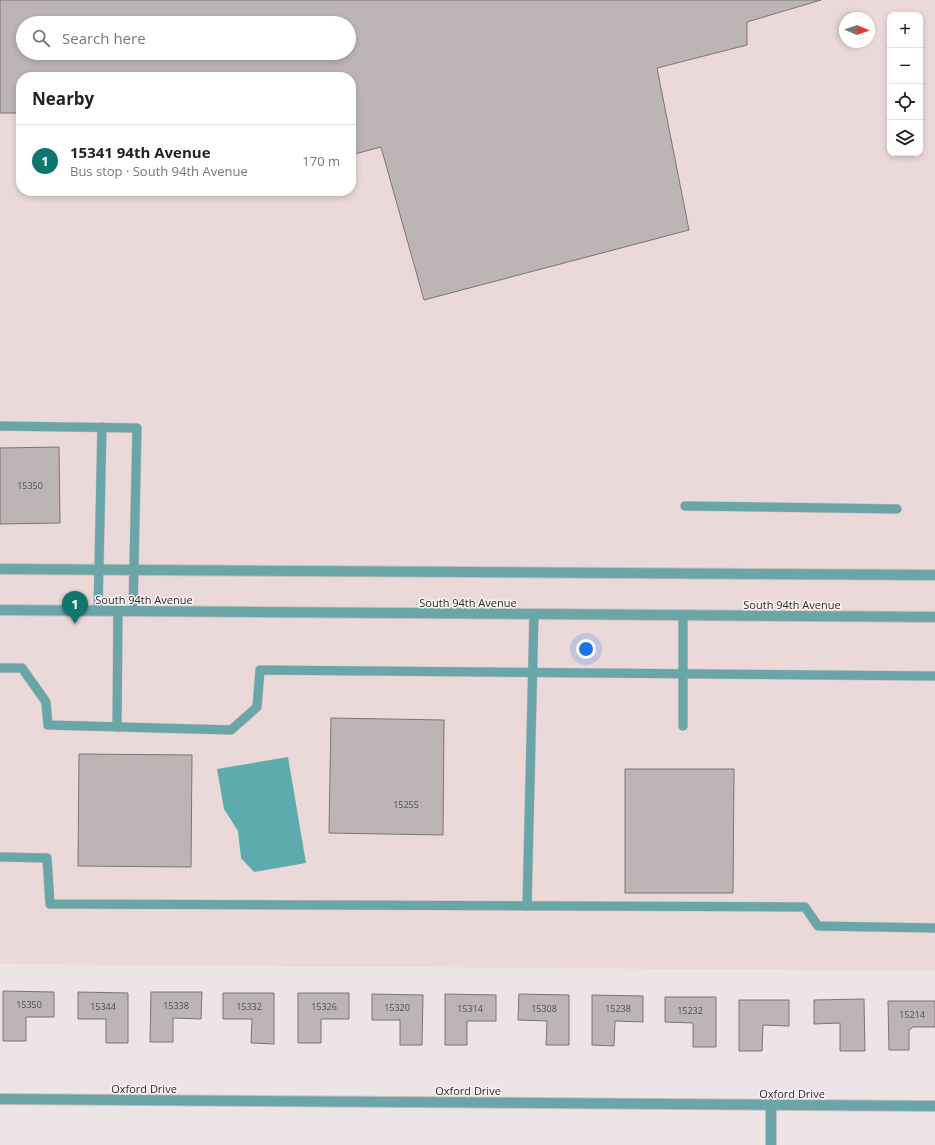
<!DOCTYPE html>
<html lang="en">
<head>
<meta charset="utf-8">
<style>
  :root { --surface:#fff; --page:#f6f6f6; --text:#222; --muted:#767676; --line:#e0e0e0; --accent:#0f766e }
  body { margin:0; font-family:"Open Sans",sans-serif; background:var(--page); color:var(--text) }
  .controls { position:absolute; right:12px; top:12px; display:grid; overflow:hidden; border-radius:8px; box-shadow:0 2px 6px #0003 }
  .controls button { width:36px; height:36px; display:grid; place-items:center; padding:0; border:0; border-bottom:1px solid var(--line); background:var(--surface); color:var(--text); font:20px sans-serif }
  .compass { position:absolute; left:839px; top:12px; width:36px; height:36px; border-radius:50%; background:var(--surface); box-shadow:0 2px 6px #0003; rotate:92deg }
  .you { position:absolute; left:586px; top:649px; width:14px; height:14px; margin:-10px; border:3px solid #fff; border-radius:50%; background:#1a73e8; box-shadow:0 0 0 6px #1a73e833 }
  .badge { display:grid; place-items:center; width:26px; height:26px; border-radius:50%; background:var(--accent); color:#fff; font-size:13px; font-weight:700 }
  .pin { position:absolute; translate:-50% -33px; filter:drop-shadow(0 1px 2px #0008) }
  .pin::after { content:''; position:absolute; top:21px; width:14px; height:12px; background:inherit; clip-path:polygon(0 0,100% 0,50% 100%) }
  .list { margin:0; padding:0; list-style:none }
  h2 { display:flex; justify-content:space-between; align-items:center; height:52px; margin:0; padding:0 16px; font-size:17px }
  h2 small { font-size:13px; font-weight:400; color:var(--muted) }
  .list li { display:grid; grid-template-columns:26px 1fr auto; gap:12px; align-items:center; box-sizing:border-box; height:72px; padding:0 16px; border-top:1px solid var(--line) }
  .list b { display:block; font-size:15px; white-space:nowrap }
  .list p { margin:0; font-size:13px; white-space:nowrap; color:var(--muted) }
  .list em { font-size:13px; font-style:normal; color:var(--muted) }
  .icon { flex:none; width:22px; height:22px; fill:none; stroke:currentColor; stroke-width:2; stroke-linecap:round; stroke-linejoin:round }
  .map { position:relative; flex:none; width:935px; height:1145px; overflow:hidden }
  .search { position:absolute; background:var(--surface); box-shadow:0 2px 6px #0003; left:16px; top:16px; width:340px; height:44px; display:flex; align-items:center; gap:10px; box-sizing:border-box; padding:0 14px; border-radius:22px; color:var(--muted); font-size:15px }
  .panel { position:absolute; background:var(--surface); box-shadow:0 2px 6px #0003; left:16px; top:72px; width:340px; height:124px; border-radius:16px }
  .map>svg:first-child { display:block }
</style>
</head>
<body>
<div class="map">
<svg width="935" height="1145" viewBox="0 0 935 1145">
  <rect width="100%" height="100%" fill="#ede5e5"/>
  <!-- built -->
  <path fill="#ebd9da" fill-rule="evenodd" d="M0,0H935V971L0,964ZM890,15H920V153H890ZM845,18H869V42H845ZM23,23H349V53H23ZM21,77H351V191H21Z"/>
  <!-- water -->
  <path fill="#5dabad" d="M288,757L306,863L254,872L241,858L238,831L224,809L217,769Z"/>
  <!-- building -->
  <g fill="#bdb5b5" stroke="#7c7474" fill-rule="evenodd">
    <path d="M0,0H821L747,22V45L657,68L689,230L424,300L381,147L351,155V77H21V113H0ZM23,23H349V53H23Z"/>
    <path d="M59,447L60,523L0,524V448Z"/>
    <path d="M331,718L444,720L443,835L329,833Z"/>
    <path d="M79,754L192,755L191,867L78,866Z"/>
    <path d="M625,769H734L733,893H625Z"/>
    <path d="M3,991L54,992V1017H26V1041H3Z"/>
    <path d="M78,992L128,993V1043H106V1019H78Z"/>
    <path d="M151,992H202L201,1019L173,1018V1042H150Z"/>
    <path d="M223,993H274V1044L251,1043L252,1019H223Z"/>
    <path d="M298,993H349V1019H321V1043H298Z"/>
    <path d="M372,994L423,995L422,1045H400V1020H372Z"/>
    <path d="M445,994L496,995V1021H467V1045H445Z"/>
    <path d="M519,994L569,995V1045H546L547,1021L518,1020Z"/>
    <path d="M592,995L643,996V1022L615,1021L614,1046L592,1045Z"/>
    <path d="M665,997H716V1047H693V1023L665,1022Z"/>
    <path d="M864,999L865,1051H840V1023L814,1024V1000Z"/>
    <path d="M739,1000H789V1026L763,1025L762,1051H739Z"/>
    <path d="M888,1001H935V1027H913L909,1030V1050H889Z"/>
  </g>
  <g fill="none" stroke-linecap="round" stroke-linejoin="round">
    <defs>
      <g id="service">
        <path d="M0,426L137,428L133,611"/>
        <path d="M685,506L897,509"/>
        <path d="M98,611L102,427"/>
        <path d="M0,668H22L46,702L48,725L231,730L257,707L260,670L935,676"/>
        <path d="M683,726V615"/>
        <path d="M117,727L118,611"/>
        <path d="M0,857L47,858L50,904L805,907L818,926L935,928"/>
        <path d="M527,906L534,614"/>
      </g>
      <g id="minor">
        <path d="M0,1099L935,1106"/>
        <path d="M771,1104V1145"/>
      </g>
      <g id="tertiary">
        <path d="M0,569L935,575"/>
        <path d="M0,610L935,617"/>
      </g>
    </defs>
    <!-- service casing -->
    <use href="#service" stroke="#c7c0c0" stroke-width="10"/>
    <!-- minor casing -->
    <use href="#minor" stroke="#c7c0c0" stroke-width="12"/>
    <!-- tertiary casing -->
    <use href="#tertiary" stroke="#c7c0c0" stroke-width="12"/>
    <!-- service -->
    <use href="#service" stroke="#6aa6a7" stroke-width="9"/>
    <!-- minor -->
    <use href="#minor" stroke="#6aa6a7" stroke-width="10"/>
    <!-- tertiary -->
    <use href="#tertiary" stroke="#6aa6a7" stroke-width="10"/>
  </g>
  <g text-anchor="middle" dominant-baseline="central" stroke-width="3" stroke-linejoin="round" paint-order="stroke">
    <!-- number labels -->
    <g font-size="9" fill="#524e4e">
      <text x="30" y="485">15350</text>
      <text x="406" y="804">15255</text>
      <text x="29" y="1004">15350</text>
      <text x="176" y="1005">15338</text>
      <text x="103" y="1006">15344</text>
      <text x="249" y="1006">15332</text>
      <text x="324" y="1006">15326</text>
      <text x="397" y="1007">15320</text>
      <text x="470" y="1008">15314</text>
      <text x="544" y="1008">15308</text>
      <text x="618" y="1008">15238</text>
      <text x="690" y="1010">15232</text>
      <text x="912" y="1014">15214</text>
    </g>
    <!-- street labels -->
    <g font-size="11" fill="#2f2c2c" stroke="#fbf2f2">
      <text x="144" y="599">South 94th Avenue</text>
      <text x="468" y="602">South 94th Avenue</text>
      <text x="792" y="604">South 94th Avenue</text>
      <text x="144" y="1088">Oxford Drive</text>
      <text x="468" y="1090">Oxford Drive</text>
      <text x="792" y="1093">Oxford Drive</text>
    </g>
  </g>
</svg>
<div class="controls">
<button>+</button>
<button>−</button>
<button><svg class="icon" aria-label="locate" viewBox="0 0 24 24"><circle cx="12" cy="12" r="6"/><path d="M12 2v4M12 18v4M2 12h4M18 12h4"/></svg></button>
<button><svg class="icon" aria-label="layers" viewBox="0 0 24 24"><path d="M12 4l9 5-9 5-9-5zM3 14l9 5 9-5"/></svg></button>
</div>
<svg class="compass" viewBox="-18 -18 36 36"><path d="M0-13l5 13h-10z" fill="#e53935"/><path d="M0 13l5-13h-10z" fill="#767676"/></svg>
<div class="you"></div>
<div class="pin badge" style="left:75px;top:624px">1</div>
<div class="search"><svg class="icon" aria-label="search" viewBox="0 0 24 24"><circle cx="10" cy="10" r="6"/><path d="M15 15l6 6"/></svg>Search here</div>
<section class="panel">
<h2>Nearby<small></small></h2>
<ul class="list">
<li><span class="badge">1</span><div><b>15341 94th Avenue</b><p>Bus stop · South 94th Avenue</p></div><em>170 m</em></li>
</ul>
</section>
</div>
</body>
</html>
